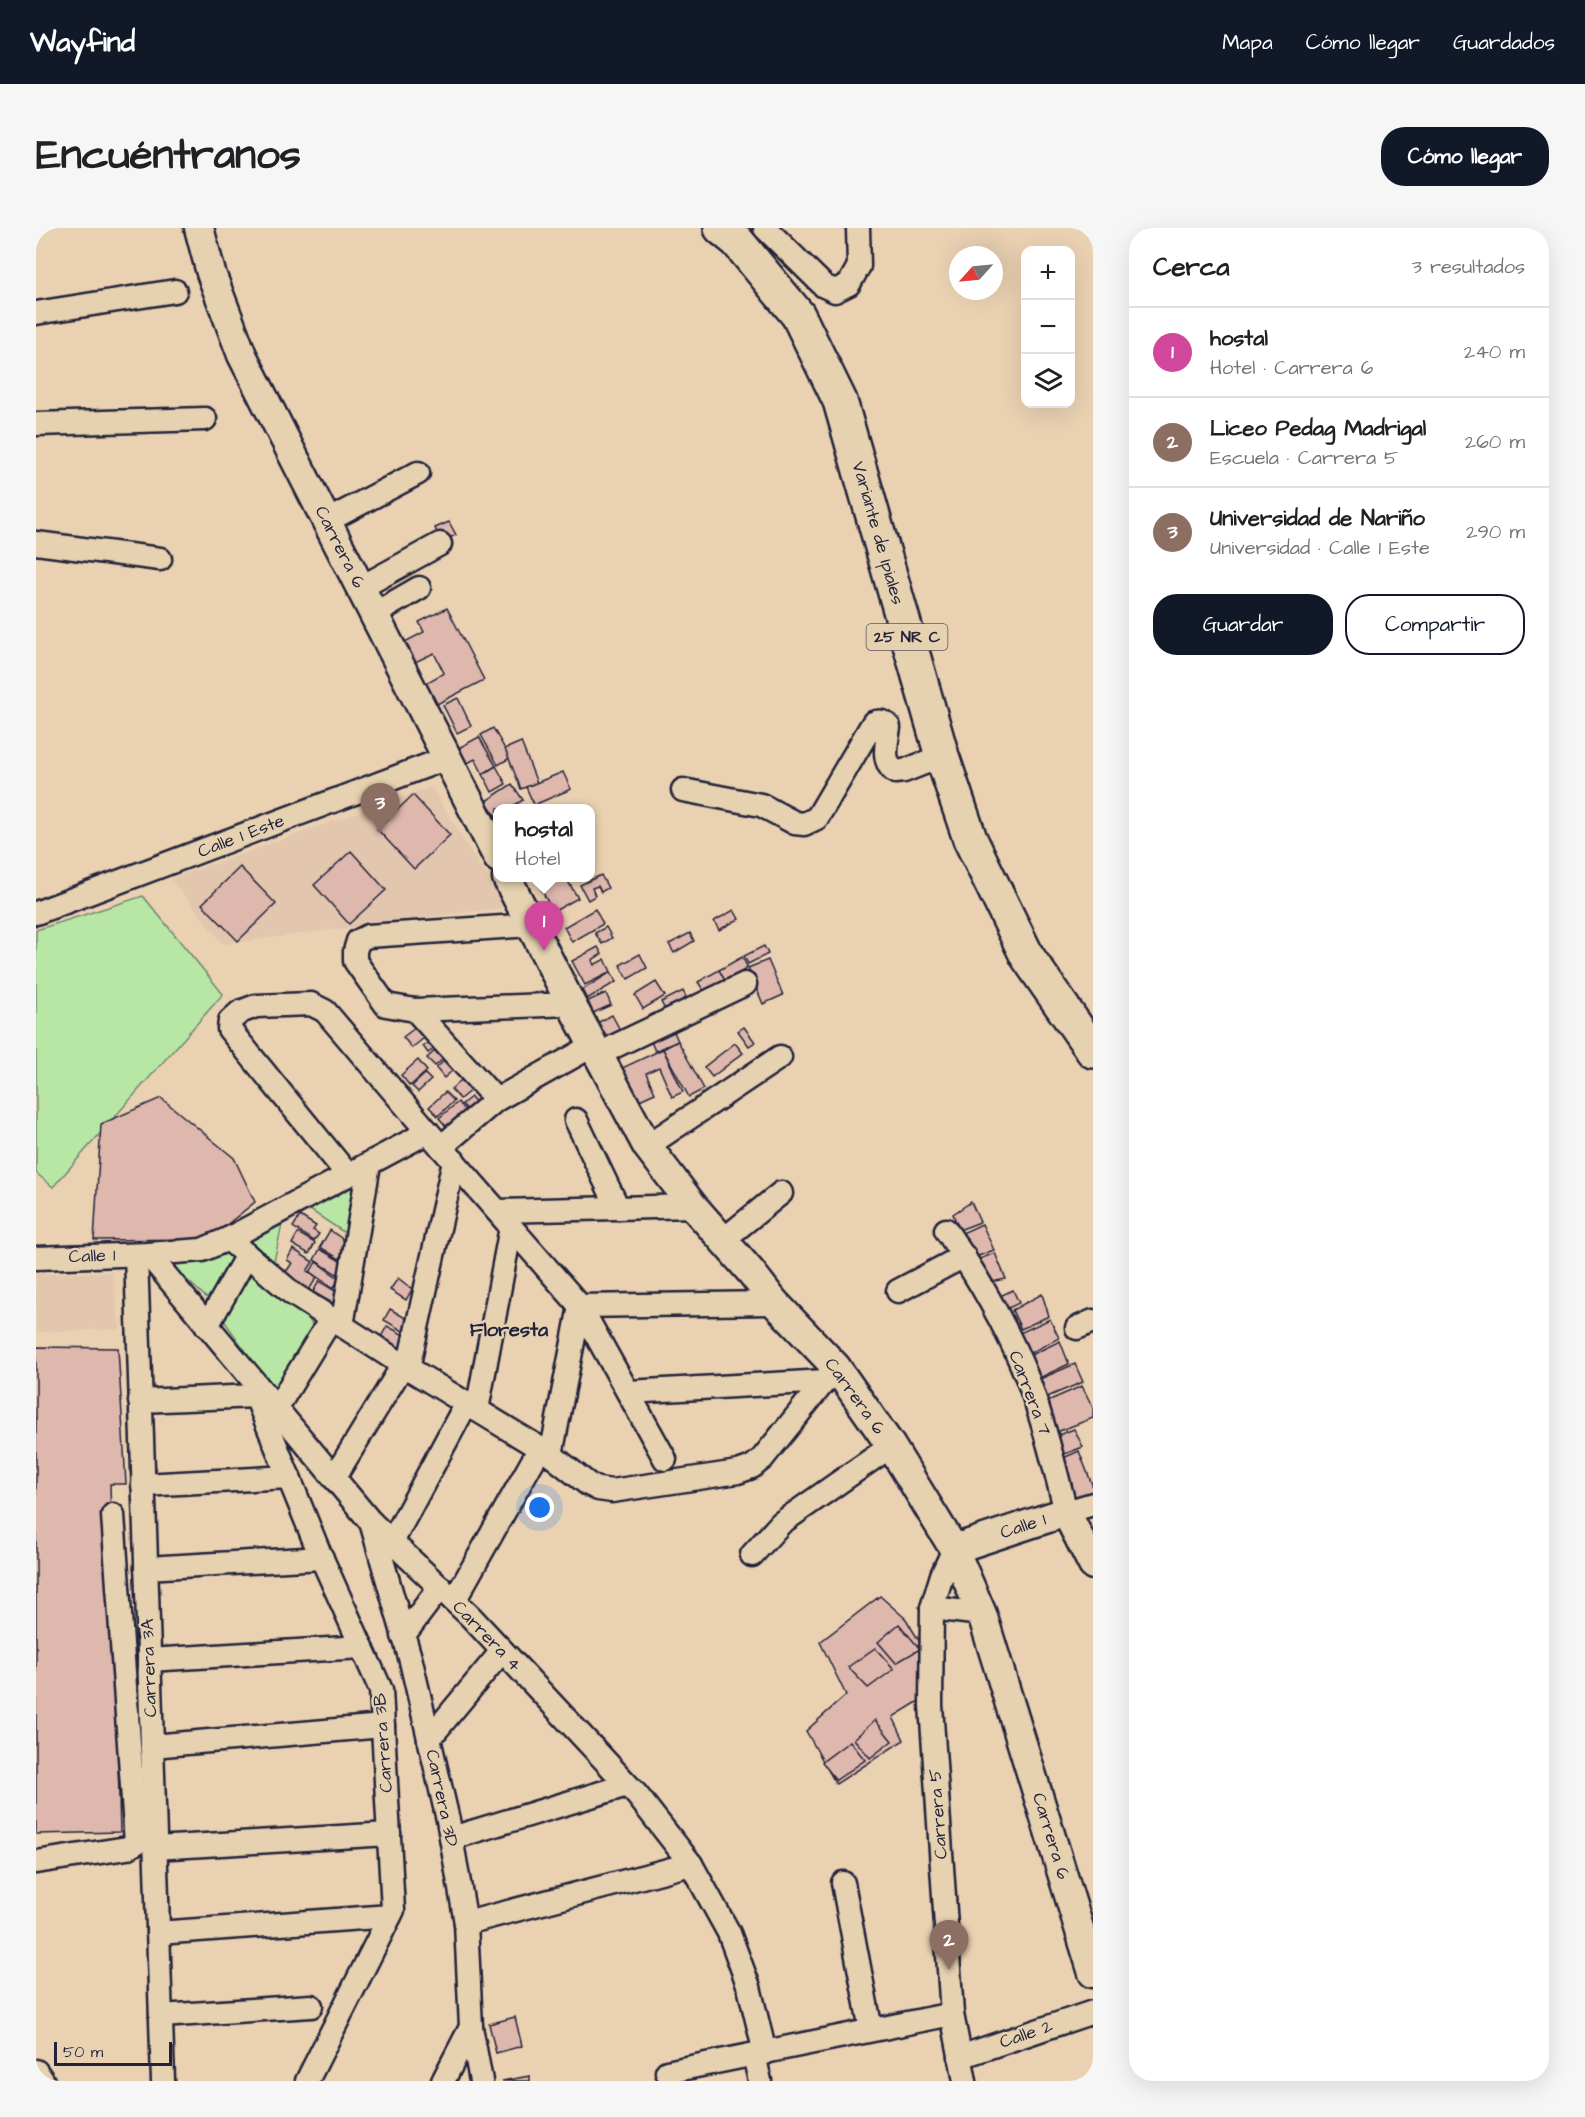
<!DOCTYPE html>
<html lang="es">
<head>
<meta charset="utf-8">
<style>
  :root { --surface:#fff; --page:#f6f6f6; --text:#202124; --muted:#757577; --line:#e0e0e0; --accent:#111827 }
  body { margin:0; font-family:"Architects Daughter",sans-serif; background:var(--page); color:var(--text) }
  .controls { position:absolute; right:18px; top:18px; display:grid; overflow:hidden; border-radius:12px; box-shadow:0 6px 24px #0002 }
  .controls button { width:54px; height:54px; display:grid; place-items:center; padding:0; border:0; border-bottom:2px solid var(--line); background:var(--surface); color:var(--text); font:30px sans-serif }
  .compass { position:absolute; left:913px; top:18px; width:54px; height:54px; border-radius:50%; background:var(--surface); box-shadow:0 6px 24px #0002; rotate:243deg }
  .scale { position:absolute; left:18px; bottom:15px; width:118px; box-sizing:border-box; padding-left:6px; border:3px solid #22223b; border-top:0; font-size:16px; line-height:21px; white-space:nowrap; color:#22223b; -webkit-text-stroke:4px #e6d2b0; paint-order:stroke }
  .you { position:absolute; left:504px; top:1280px; width:21px; height:21px; margin:-15px; border:4px solid #fff; border-radius:50%; background:#1a73e8; box-shadow:0 0 0 9px #1a73e833 }
  .badge { display:grid; place-items:center; width:39px; height:39px; border-radius:50%; background:var(--accent); color:#fff; font-size:20px; font-weight:700 }
  .pin { position:absolute; translate:-50% -50px; filter:drop-shadow(0 2px 3px #0008) }
  .pin::after { content:''; position:absolute; top:32px; width:21px; height:18px; background:inherit; clip-path:polygon(0 0,100% 0,50% 100%) }
  .popup { position:absolute; left:457px; top:576px; width:102px; height:78px; box-sizing:border-box; display:grid; place-content:center; border-radius:12px; background:var(--surface); filter:drop-shadow(0 2px 4px #0005); font-size:20px; white-space:nowrap; color:var(--muted) }
  .popup b { font-size:22px; color:var(--text) }
  .popup::after { content:''; position:absolute; left:50%; top:100%; margin-left:-12px; border:12px solid transparent; border-top-color:var(--surface) }
  .list { margin:0; padding:0; list-style:none }
  h2 { display:flex; justify-content:space-between; align-items:center; height:78px; margin:0; padding:0 24px; font-size:26px }
  h2 small { font-size:20px; font-weight:400; color:var(--muted) }
  .list li { display:grid; grid-template-columns:39px 1fr auto; gap:18px; align-items:center; box-sizing:border-box; height:90px; padding:0 24px; border-top:2px solid var(--line) }
  .list b { display:block; font-size:22px; white-space:nowrap }
  .list p { margin:0; font-size:20px; white-space:nowrap; color:var(--muted) }
  .list em { font-size:20px; font-style:normal; color:var(--muted) }
  .actions { display:flex; gap:12px; padding:18px 24px }
  .actions a { flex:1; padding:14px 0; border:2px solid var(--accent); border-radius:24px; text-align:center; font-size:21px; color:var(--accent) }
  .actions .main { background:var(--accent); color:#fff }
  .icon { flex:none; width:33px; height:33px; fill:none; stroke:currentColor; stroke-width:2; stroke-linecap:round; stroke-linejoin:round }
  .map { position:relative; flex:none; width:1057px; height:1853px; overflow:hidden; border-radius:24px }
  header { display:flex; align-items:center; gap:36px; box-sizing:border-box; height:84px; padding:0 30px; background:var(--accent); color:#fff }
  header strong { font-size:28px }
  nav { display:flex; gap:33px; margin-inline-start:auto; font-size:21px }
  .intro { display:flex; align-items:center; justify-content:space-between; box-sizing:border-box; height:144px; padding:0 36px }
  h1 { margin:0; font-size:42px }
  .button { padding:15px 27px; border-radius:24px; background:var(--accent); color:#fff; font-size:21px; font-weight:700 }
  main { display:flex; gap:36px; padding:0 36px }
  aside { flex:1; background:var(--surface); border-radius:24px; box-shadow:0 6px 24px #0002 }
  .map>svg:first-child { display:block }
</style>
</head>
<body>
<header>
<strong>Wayfind</strong>
<nav><a>Mapa</a><a>Cómo llegar</a><a>Guardados</a></nav>
</header>
<div class="intro"><h1>Encuéntranos</h1><a class="button">Cómo llegar</a></div>
<main>
<div class="map">
<svg width="1057" height="1853" viewBox="0 0 1057 1853">
  <rect width="100%" height="100%" fill="#ead1b2"/>
  <filter id="ink" filterUnits="userSpaceOnUse"><feTurbulence type="fractalNoise" baseFrequency=".0167" numOctaves="2"/><feDisplacementMap in="SourceGraphic" scale="12" xChannelSelector="R" yChannelSelector="G"/><feConvolveMatrix kernelMatrix="1 2 1 2 8 2 1 2 1" color-interpolation-filters="sRGB"/></filter>
  <g filter="url(#ink)">
    <!-- built -->
    <g fill="#e2c6ae">
      <path d="M395,559L469,679L187,716L135,651Z"/>
      <path d="M76,1044L84,1101L0,1104V1046Z"/>
    </g>
    <!-- green -->
    <g fill="#b8e7a5" stroke="#6d8470" stroke-width="1.5">
      <path d="M107,668L187,766L17,959L0,945V702Z"/>
      <path d="M327,944L315,1009L271,980Z"/>
      <path d="M248,987L236,1043L207,1010Z"/>
      <path d="M194,1016L199,1029L174,1073L136,1038Z"/>
      <path d="M215,1042L269,1082L277,1100L237,1162L182,1084Z"/>
    </g>
    <!-- building -->
    <g fill="#deb7ad" stroke="#22223b" stroke-width="1.5">
      <path d="M413,294L420,307L405,314L399,300Z"/>
      <path d="M411,380L448,452L399,477L388,456L408,445L398,425L375,436L365,416L388,404L383,394Z"/>
      <path d="M422,470L435,498L421,505L407,477Z"/>
      <path d="M457,500L474,530L462,537L445,507Z"/>
      <path d="M443,509L460,538L447,546L439,531L426,538L417,523Z"/>
      <path d="M485,514L501,555L485,561L469,521Z"/>
      <path d="M460,538L470,556L456,564L447,546Z"/>
      <path d="M527,544L535,561L498,577L490,559Z"/>
      <path d="M476,556L487,572L474,580H462L461,590L450,573Z"/>
      <path d="M377,567L414,607L378,641L341,601Z"/>
      <path d="M315,623L350,662L313,696L278,657Z"/>
      <path d="M204,639L240,676L202,713L166,676Z"/>
      <path d="M565,647L572,660L565,664L562,658L556,660L559,668L552,672L544,657Z"/>
      <path d="M507,650H530L542,670L517,684L501,653Z"/>
      <path d="M559,681L567,696L536,714L528,699Z"/>
      <path d="M698,682L703,691L683,702L678,693Z"/>
      <path d="M570,699L576,710L566,716L559,705Z"/>
      <path d="M654,705L658,713L638,725L633,716Z"/>
      <path d="M728,718L732,726L712,736L708,728Z"/>
      <path d="M562,719L566,726L556,732L558,737L569,731L575,744L549,757L536,733Z"/>
      <path d="M604,726L611,740L592,751L584,737Z"/>
      <path d="M706,729L712,740L689,753L683,742Z"/>
      <path d="M732,732L747,767L727,776L712,740Z"/>
      <path d="M683,742L689,753L669,765L662,754Z"/>
      <path d="M575,744L580,754L551,771L546,762Z"/>
      <path d="M620,754L629,768L607,781L599,767Z"/>
      <path d="M647,763L652,773L631,785L625,774Z"/>
      <path d="M570,765L575,777L557,785L552,773Z"/>
      <path d="M576,787L584,802L569,810L561,795Z"/>
      <path d="M380,799L384,805L391,799L395,804L376,820L367,809Z"/>
      <path d="M636,799L642,813L619,823L613,809Z"/>
      <path d="M708,799L719,814L713,818L702,803Z"/>
      <path d="M400,809L405,816L392,825L387,818Z"/>
      <path d="M642,813L668,861L653,869L627,821Z"/>
      <path d="M699,815L707,825L676,849L668,839Z"/>
      <path d="M405,817L413,826L399,838L391,830Z"/>
      <path d="M627,821L647,864L636,869L623,839L610,845L619,865L599,874L584,841Z"/>
      <path d="M415,827L423,837L408,850L400,840Z"/>
      <path d="M382,832L391,843L374,858L365,847Z"/>
      <path d="M389,846L395,852L382,864L376,858Z"/>
      <path d="M432,846L441,857L424,871L415,861Z"/>
      <path d="M409,864L418,873L402,888L393,879Z"/>
      <path d="M435,869L446,880L437,888L426,876Z"/>
      <path d="M125,870L198,930L219,974L173,1011L58,1012L65,896Z"/>
      <path d="M422,874L433,887L414,903L403,890Z"/>
      <path d="M935,974L944,994L923,1002L917,986Z"/>
      <path d="M264,988L280,998L277,1002L283,1006L278,1013L257,999Z"/>
      <path d="M946,996L958,1022L937,1030L924,1006Z"/>
      <path d="M294,1002L316,1018L310,1035L284,1019Z"/>
      <path d="M262,1005L279,1015L273,1026L256,1016Z"/>
      <path d="M257,1021L277,1034L271,1043L281,1049L273,1062L248,1047L256,1035L251,1032Z"/>
      <path d="M284,1021L311,1037L304,1048L278,1032Z"/>
      <path d="M959,1025L970,1051L951,1055L941,1032Z"/>
      <path d="M280,1034L304,1051L297,1060L274,1044Z"/>
      <path d="M362,1050L376,1061L370,1072L354,1062Z"/>
      <path d="M283,1053L304,1066L298,1076L277,1064Z"/>
      <path d="M977,1062L983,1075L964,1084L957,1071Z"/>
      <path d="M1006,1066L1013,1088L985,1101L976,1082Z"/>
      <path d="M354,1081L373,1092L367,1103L348,1092Z"/>
      <path d="M1014,1091L1023,1110L985,1130L975,1109Z"/>
      <path d="M351,1098L370,1108L364,1120L345,1109Z"/>
      <path d="M1024,1113L1033,1136L1001,1151L993,1128Z"/>
      <path d="M0,1119L82,1120L90,1256H74L84,1604L0,1606Z"/>
      <path d="M1039,1136L1047,1154L1004,1172L997,1154Z"/>
      <path d="M1046,1158L1057,1180V1190L1018,1205L1005,1176Z"/>
      <path d="M1038,1201L1047,1219L1026,1227L1020,1208Z"/>
      <path d="M1043,1223L1057,1259V1264L1037,1269L1025,1231Z"/>
      <path d="M844,1368L870,1391L892,1428L888,1470L857,1489L868,1512L800,1556L770,1503L810,1467L784,1414Z"/>
      <path d="M863,1396L884,1421L860,1435L842,1414Z"/>
      <path d="M839,1420L858,1441L832,1460L812,1439Z"/>
      <path d="M839,1492L856,1513L834,1530L818,1511Z"/>
      <path d="M814,1513L829,1532L800,1552L786,1534Z"/>
      <path d="M479,1789L486,1818L460,1825L453,1796Z"/>
      <path d="M494,1848V1853H466Z"/>
    </g>
    <g fill="none" stroke-linecap="round" stroke-linejoin="round">
      <defs>
        <g id="minor">
          <path d="M729,0L788,58L799,63L813,56L823,38L822,0"/>
          <path d="M0,85L139,63"/>
          <path d="M0,196L169,191"/>
          <path d="M291,293L382,245"/>
          <path d="M0,315L124,331"/>
          <path d="M324,360L404,316"/>
          <path d="M338,386L383,360"/>
          <path d="M647,562L725,577L759,595L768,596L781,590L837,495C844,492 848,493 853,499C851,515 845,533 859,544L868,543L906,528"/>
          <path d="M0,685L411,530"/>
          <path d="M495,697L332,708L322,713L319,723V733L350,777L379,782L535,776"/>
          <path d="M379,782L460,872"/>
          <path d="M564,827L579,818L709,756"/>
          <path d="M540,892L582,980"/>
          <path d="M611,918L744,829"/>
          <path d="M405,919L460,872L558,817"/>
          <path d="M312,947L193,801L194,793L204,784L220,778L275,776L289,783L392,904L544,1078L739,1075"/>
          <path d="M462,983L657,978"/>
          <path d="M910,1002C942,1049 971,1099 992,1152C1008,1195 1019,1240 1030,1284L1057,1276"/>
          <path d="M192,1011L257,1066L372,1140L515,1227L552,1256L562,1261L576,1263L702,1244L716,1239L726,1231L800,1139"/>
          <path d="M687,1012L745,965"/>
          <path d="M112,1026L334,1293L435,1389L601,1567L655,1636L693,1705L713,1759L729,1825"/>
          <path d="M100,1027L127,1853"/>
          <path d="M0,1030L112,1026L166,1022L192,1011L392,904"/>
          <path d="M862,1063L928,1028"/>
          <path d="M544,1078L629,1231"/>
          <path d="M171,1098L211,1027"/>
          <path d="M306,1098L333,936"/>
          <path d="M1041,1100L1057,1093"/>
          <path d="M372,1140L418,933"/>
          <path d="M592,1164L790,1153"/>
          <path d="M219,1166L283,1324L345,1462L357,1682L271,1853"/>
          <path d="M104,1173L220,1168"/>
          <path d="M240,1181L295,1091"/>
          <path d="M441,1182L475,999"/>
          <path d="M515,1227L544,1078"/>
          <path d="M298,1250L367,1137"/>
          <path d="M107,1257L253,1249"/>
          <path d="M335,1294L375,1433L412,1592L430,1695L435,1799L445,1853"/>
          <path d="M356,1314L430,1176"/>
          <path d="M918,1321L906,1347L896,1380L895,1477L916,1786L929,1853"/>
          <path d="M716,1327L745,1295L855,1218"/>
          <path d="M110,1340L286,1330"/>
          <path d="M418,1373L504,1220"/>
          <path d="M896,1380L946,1386"/>
          <path d="M367,1408L404,1359"/>
          <path d="M113,1432L326,1419"/>
          <path d="M393,1511L466,1423"/>
          <path d="M116,1518L347,1498"/>
          <path d="M416,1610L591,1557"/>
          <path d="M119,1620L353,1606"/>
          <path d="M0,1634L91,1620L100,1615L77,1287"/>
          <path d="M807,1655L835,1802"/>
          <path d="M430,1695L655,1636"/>
          <path d="M122,1705L354,1688"/>
          <path d="M125,1788L275,1778"/>
          <path d="M718,1827L724,1853"/>
          <path d="M924,1829L1057,1784"/>
          <path d="M0,1843L7,1853"/>
          <path d="M631,1844L916,1786"/>
          <path d="M407,1853L435,1799"/>
        </g>
        <g id="major">
          <path d="M163,0L175,45L206,127L462,630"/>
          <path d="M471,650L535,776L611,918L657,978L715,1044L739,1075L800,1139L855,1218L918,1321L946,1386L1057,1745"/>
          <path d="M918,1321L1030,1284L1057,1337"/>
        </g>
        <path id="highway" d="M685,0L701,13L762,87L804,173L906,528L934,611L991,728L1057,823"/>
      </defs>
      <!-- minor casing -->
      <use href="#minor" stroke="#22223b" stroke-width="27"/>
      <!-- major casing -->
      <use href="#major" stroke="#22223b" stroke-width="33"/>
      <!-- highway casing -->
      <use href="#highway" stroke="#22223b" stroke-width="38"/>
      <!-- minor -->
      <use href="#minor" stroke="#e6d2b0" stroke-width="22"/>
      <!-- major -->
      <use href="#major" stroke="#e6d2b0" stroke-width="28"/>
      <!-- highway -->
      <use href="#highway" stroke="#e6d2b0" stroke-width="33"/>
    </g>
  </g>
  <g text-anchor="middle" dominant-baseline="central" stroke-width="5" stroke-linejoin="round" paint-order="stroke">
    <!-- shield labels -->
    <rect fill="#e6d2b0" stroke="#5d575e" stroke-width="1.5" x="830.5" y="396" width="81" height="26" rx="4.5"/>
    <g font-size="16" font-weight="bold" fill="#22223b">
      <text x="871" y="409">25 NR C</text>
    </g>
    <!-- street labels -->
    <g font-size="18" fill="#22223b" stroke="#e6d2b0">
      <text transform="translate(842 305) rotate(74)">Variante de Ipiales</text>
      <text transform="translate(304 319) rotate(63)">Carrera 6</text>
      <text transform="translate(205 608) rotate(-21)">Calle 1 Este</text>
      <text transform="translate(56 1028) rotate(-2)">Calle 1</text>
      <text transform="translate(994 1165) rotate(69)">Carrera 7</text>
      <text transform="translate(819 1168) rotate(54)">Carrera 6</text>
      <text transform="translate(987 1298) rotate(-18)">Calle 1</text>
      <text transform="translate(451 1408) rotate(46)">Carrera 4</text>
      <text transform="translate(113 1440) rotate(-92)">Carrera 3A</text>
      <text transform="translate(347 1515) rotate(-94)">Carrera 3B</text>
      <text transform="translate(406 1570) rotate(78)">Carrera 3D</text>
      <text transform="translate(902 1586) rotate(-94)">Carrera 5</text>
      <text transform="translate(1015 1608) rotate(73)">Carrera 6</text>
      <text transform="translate(990 1806) rotate(-19)">Calle 2</text>
    </g>
    <!-- neighbourhood labels -->
    <g font-size="20" font-weight="bold" fill="#22223b" stroke="#e6d2b0">
      <text x="473" y="1102">Floresta</text>
    </g>
  </g>
</svg>
<div class="controls">
<button>+</button>
<button>−</button>
<button><svg class="icon" aria-label="layers" viewBox="0 0 24 24"><path d="M12 4l9 5-9 5-9-5zM3 14l9 5 9-5"/></svg></button>
</div>
<svg class="compass" viewBox="-18 -18 36 36"><path d="M0-13l5 13h-10z" fill="#e53935"/><path d="M0 13l5-13h-10z" fill="#757577"/></svg>
<div class="scale">50 m</div>
<div class="you"></div>
<div class="pin badge" style="left:508px;top:723px;background:#d1479c">1</div>
<div class="popup"><b>hostal</b>Hotel</div>
<div class="pin badge" style="left:913px;top:1742px;background:#8d6e63">2</div>
<div class="pin badge" style="left:344px;top:605px;background:#8d6e63">3</div>
</div>
<aside>
<h2>Cerca<small>3 resultados</small></h2>
<ul class="list">
<li><span class="badge" style="background:#d1479c">1</span><div><b>hostal</b><p>Hotel · Carrera 6</p></div><em>240 m</em></li>
<li><span class="badge" style="background:#8d6e63">2</span><div><b>Liceo Pedag Madrigal</b><p>Escuela · Carrera 5</p></div><em>260 m</em></li>
<li><span class="badge" style="background:#8d6e63">3</span><div><b>Universidad de Nariño</b><p>Universidad · Calle 1 Este</p></div><em>290 m</em></li>
</ul>
<div class="actions"><a class="main">Guardar</a><a>Compartir</a></div>
</aside>
</main>
</body>
</html>
